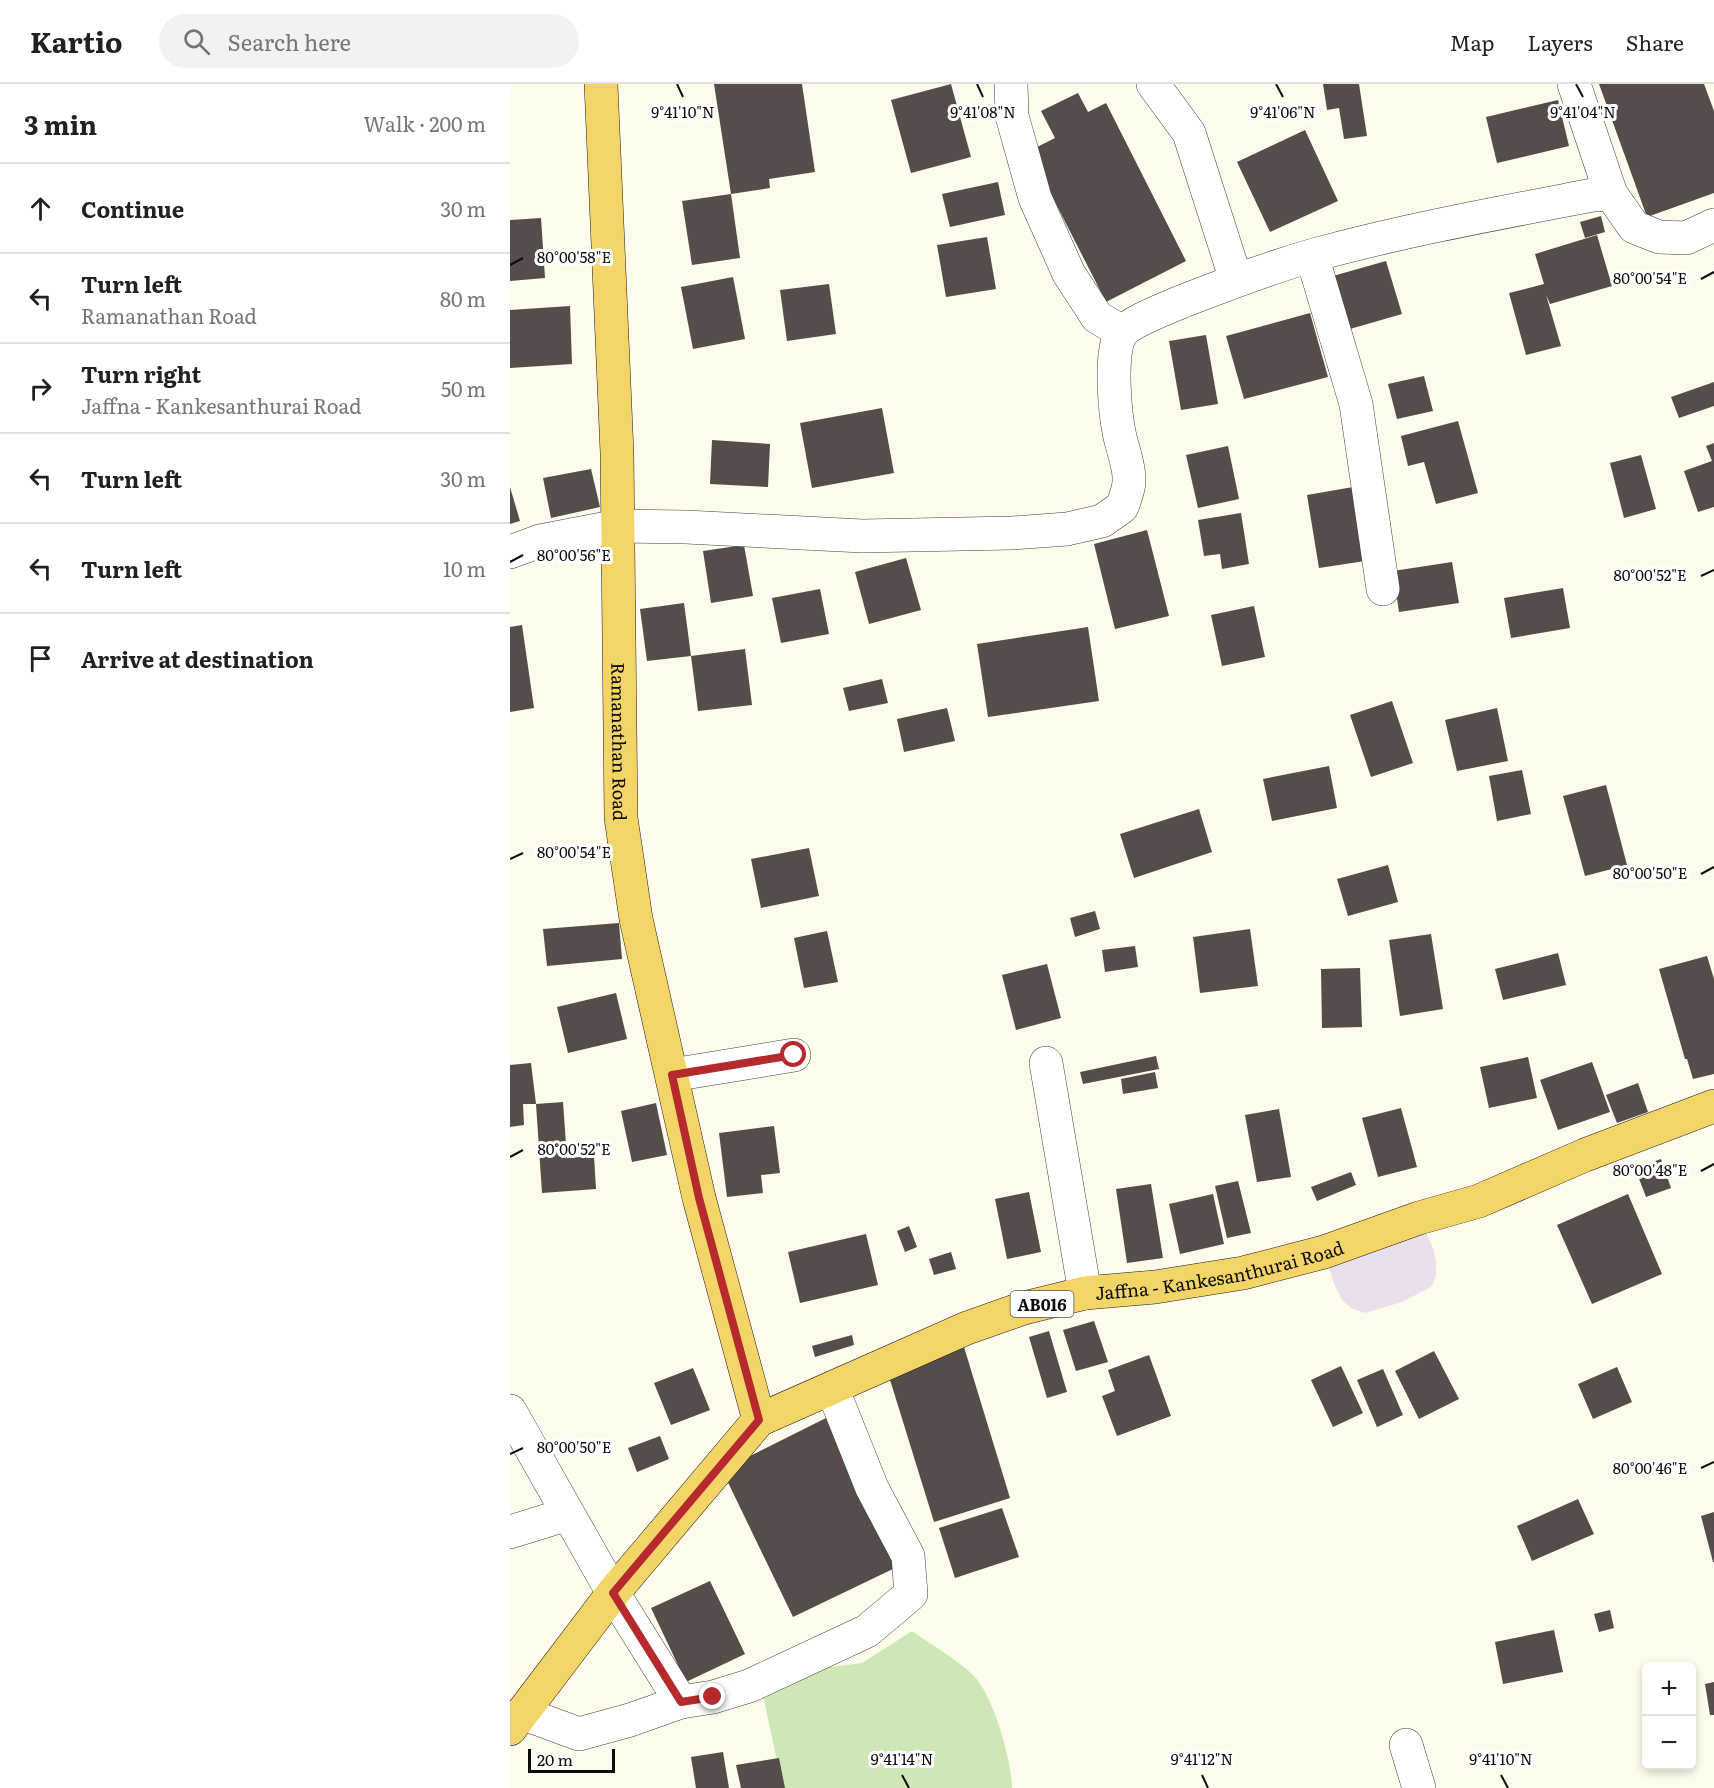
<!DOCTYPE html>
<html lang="en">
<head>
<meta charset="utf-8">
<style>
  :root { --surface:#fff; --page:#f2f2f2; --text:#202124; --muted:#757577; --line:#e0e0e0 }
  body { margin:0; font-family:Literata,serif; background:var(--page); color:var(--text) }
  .controls { position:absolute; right:18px; bottom:18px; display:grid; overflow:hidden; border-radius:9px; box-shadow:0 3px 9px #0003 }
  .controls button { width:54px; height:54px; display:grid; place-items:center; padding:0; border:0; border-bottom:2px solid var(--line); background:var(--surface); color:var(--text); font:30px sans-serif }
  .scale { position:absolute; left:18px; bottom:15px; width:87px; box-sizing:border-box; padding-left:6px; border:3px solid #0c0c0c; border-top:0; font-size:16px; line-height:21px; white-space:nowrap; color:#0c0c0c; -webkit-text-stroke:4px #fff; paint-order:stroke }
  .stop { position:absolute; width:18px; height:18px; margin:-14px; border:4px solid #b62a2e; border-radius:50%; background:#fff }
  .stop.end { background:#b62a2e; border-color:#fff; box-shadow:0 2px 6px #0008 }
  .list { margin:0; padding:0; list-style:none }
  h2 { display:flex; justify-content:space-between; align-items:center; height:78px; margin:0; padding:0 24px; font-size:26px }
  h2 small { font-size:20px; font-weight:400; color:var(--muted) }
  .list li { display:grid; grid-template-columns:39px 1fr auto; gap:18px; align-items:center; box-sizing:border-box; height:90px; padding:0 24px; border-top:2px solid var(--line) }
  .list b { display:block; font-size:22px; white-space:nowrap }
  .list p { margin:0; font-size:20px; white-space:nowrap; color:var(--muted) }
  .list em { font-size:20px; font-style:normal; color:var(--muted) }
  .icon { flex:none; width:33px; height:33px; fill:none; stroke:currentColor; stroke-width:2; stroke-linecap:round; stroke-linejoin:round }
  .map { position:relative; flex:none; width:1204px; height:1704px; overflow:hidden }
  header { display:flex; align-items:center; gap:36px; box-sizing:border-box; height:84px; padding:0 30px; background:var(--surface); border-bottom:2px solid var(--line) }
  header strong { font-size:28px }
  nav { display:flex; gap:33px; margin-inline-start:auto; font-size:21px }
  .search { width:420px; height:54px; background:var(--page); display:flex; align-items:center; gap:15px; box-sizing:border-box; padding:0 21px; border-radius:33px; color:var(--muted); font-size:22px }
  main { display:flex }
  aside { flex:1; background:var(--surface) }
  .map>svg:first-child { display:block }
</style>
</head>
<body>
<header>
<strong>Kartio</strong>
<div class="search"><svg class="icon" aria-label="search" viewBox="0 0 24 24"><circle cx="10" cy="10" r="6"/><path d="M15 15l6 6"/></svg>Search here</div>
<nav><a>Map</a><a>Layers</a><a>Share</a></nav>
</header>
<main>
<aside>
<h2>3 min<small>Walk · 200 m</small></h2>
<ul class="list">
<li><svg class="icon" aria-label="ahead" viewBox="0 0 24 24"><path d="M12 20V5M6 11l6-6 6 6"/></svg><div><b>Continue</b></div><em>30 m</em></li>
<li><svg class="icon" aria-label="left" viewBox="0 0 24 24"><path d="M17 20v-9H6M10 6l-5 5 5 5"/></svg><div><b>Turn left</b><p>Ramanathan Road</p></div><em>80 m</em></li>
<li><svg class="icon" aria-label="right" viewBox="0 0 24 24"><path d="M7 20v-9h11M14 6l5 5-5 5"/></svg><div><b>Turn right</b><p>Jaffna - Kankesanthurai Road</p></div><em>50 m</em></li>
<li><svg class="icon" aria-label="left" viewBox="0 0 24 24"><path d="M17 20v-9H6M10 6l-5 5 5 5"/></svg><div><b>Turn left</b></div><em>30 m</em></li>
<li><svg class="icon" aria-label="left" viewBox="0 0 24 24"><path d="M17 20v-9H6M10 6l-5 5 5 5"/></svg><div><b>Turn left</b></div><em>10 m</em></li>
<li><svg class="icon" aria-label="arrive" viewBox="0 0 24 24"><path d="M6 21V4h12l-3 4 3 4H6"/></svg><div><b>Arrive at destination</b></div></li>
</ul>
</aside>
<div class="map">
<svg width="1204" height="1704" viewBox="0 0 1204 1704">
  <rect width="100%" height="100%" fill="#fefbec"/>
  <!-- industrial -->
  <path fill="#eae0eb" d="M909,1134L923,1164L926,1178V1192L921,1203L892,1218L855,1229L841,1224L832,1216L824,1200L814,1168Z"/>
  <!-- green -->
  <path fill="#cfe7b7" d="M402,1547C422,1561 445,1574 463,1591C483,1610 502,1677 502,1704H273L251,1603L312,1584L352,1579Z"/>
  <!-- building -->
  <g fill="#544d49">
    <path d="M204,0H292L305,88L259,95L260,104L221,110Z"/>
    <path d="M441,0L461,73L401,89L381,16Z"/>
    <path d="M813,0H849L857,52L834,55L829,24L817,26Z"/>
    <path d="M1089,0H1194L1204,27V109L1137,133Z"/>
    <path d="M568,9L578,28L596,19L676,177L596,218L519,67L545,54L531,27Z"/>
    <path d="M1048,16L1059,62L987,79L976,33Z"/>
    <path d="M795,46L828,117L760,148L727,78Z"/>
    <path d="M488,98L495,131L440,143L432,110Z"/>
    <path d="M221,110L230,174L182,181L172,117Z"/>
    <path d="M1091,132L1095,148L1075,154L1070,138Z"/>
    <path d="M31,134L35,194L0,197V136Z"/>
    <path d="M1087,151L1102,202L1040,220L1036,211L1051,262L1016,271L999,209L1034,200L1025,170Z"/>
    <path d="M477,153L486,205L436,213L427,161Z"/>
    <path d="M876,177L892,230L840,245L823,192Z"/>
    <path d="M223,193L235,255L183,265L171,203Z"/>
    <path d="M319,200L326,250L277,257L270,206Z"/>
    <path d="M60,222L62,280L0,284V226Z"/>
    <path d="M800,229L818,293L734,315L716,252Z"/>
    <path d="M696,251L708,320L671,326L659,257Z"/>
    <path d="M914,292L923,327L887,335L878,300Z"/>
    <path d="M1204,298V322L1169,334L1161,313Z"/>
    <path d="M372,324L384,389L302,404L290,339Z"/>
    <path d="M948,337L968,409L926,420L914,378L898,382L891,352Z"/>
    <path d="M202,356L260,360L258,403L200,400Z"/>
    <path d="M1204,359V423L1188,428L1174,387L1202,377L1196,362Z"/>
    <path d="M718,362L729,415L688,424L676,371Z"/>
    <path d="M1131,371L1146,425L1114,434L1100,379Z"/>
    <path d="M81,385L90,423L41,434L33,394Z"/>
    <path d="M0,403L10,437L0,440Z"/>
    <path d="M843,403L855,477L809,484L797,411Z"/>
    <path d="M731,429L739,480L712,485L710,470L694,472L688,436Z"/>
    <path d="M637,446L659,532L605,545L584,460Z"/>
    <path d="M234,461L243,512L201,519L193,467Z"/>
    <path d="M396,474L411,526L359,540L345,488Z"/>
    <path d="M942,478L949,519L889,528L883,487Z"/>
    <path d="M1053,504L1060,544L1001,554L994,514Z"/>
    <path d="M310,505L319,550L271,559L262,514Z"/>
    <path d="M174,519L181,572L235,565L242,621L188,627L181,572L137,577L130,525Z"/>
    <path d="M744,522L755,573L712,582L701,531Z"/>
    <path d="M12,541L24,624L0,628V543Z"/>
    <path d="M578,543L589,617L478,633L467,560Z"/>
    <path d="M372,595L378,619L339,627L333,604Z"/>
    <path d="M882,617L903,679L861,693L840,631Z"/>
    <path d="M437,624L445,657L394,668L387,635Z"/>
    <path d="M987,624L998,677L947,687L935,636Z"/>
    <path d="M819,682L827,724L762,737L753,695Z"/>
    <path d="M1012,686L1021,730L987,737L979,692Z"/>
    <path d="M1096,701L1117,781L1075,792L1053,712Z"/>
    <path d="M689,725L702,768L624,794L610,750Z"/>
    <path d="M299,764L309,812L251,824L241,775Z"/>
    <path d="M878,781L888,818L838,832L827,795Z"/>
    <path d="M585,827L590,845L565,853L560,834Z"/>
    <path d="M109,839L112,875L37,882L33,845Z"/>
    <path d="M740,845L748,902L690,909L683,853Z"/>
    <path d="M317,847L328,898L294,904L284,854Z"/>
    <path d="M921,850L933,925L890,932L879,856Z"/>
    <path d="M625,862L628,883L595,888L592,866Z"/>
    <path d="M1048,869L1056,901L993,916L985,885Z"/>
    <path d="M1197,872L1204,895V990L1183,995L1177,975H1175L1149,885Z"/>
    <path d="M537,880L551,934L506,946L492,891Z"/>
    <path d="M850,884L852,943L812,944L811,885Z"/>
    <path d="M106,909L117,955L58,969L47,923Z"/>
    <path d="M646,972L649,985L573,1000L570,988Z"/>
    <path d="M1018,973L1027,1014L979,1024L970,983Z"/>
    <path d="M1082,978L1100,1028L1048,1046L1030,996Z"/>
    <path d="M21,979L26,1020H13L14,1041L0,1043V981Z"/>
    <path d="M645,988L648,1004L613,1010L611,995Z"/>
    <path d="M1128,999L1138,1028L1107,1039L1096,1011Z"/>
    <path d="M53,1018L57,1074L84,1072L86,1105L32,1109L26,1020Z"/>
    <path d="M146,1019L157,1071L122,1078L111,1027Z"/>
    <path d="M891,1024L907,1083L868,1093L852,1034Z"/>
    <path d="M769,1025L781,1093L747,1098L735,1031Z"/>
    <path d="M264,1042L270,1089L251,1091L253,1109L217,1113L209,1049Z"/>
    <path d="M1151,1075L1161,1104L1136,1113L1125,1084Z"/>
    <path d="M841,1088L846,1101L807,1117L801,1103Z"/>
    <path d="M728,1097L741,1149L717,1154L705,1102Z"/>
    <path d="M641,1100L653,1174L617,1179L606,1105Z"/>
    <path d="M519,1108L531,1168L497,1175L485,1115Z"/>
    <path d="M703,1110L714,1160L670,1170L659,1120Z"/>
    <path d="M1118,1110L1152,1190L1082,1220L1047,1141Z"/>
    <path d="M399,1142L407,1163L395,1168L387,1147Z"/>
    <path d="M356,1150L368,1201L290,1219L278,1168Z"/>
    <path d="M441,1168L446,1185L424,1191L419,1175Z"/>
    <path d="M584,1237L598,1278L566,1287L553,1246Z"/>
    <path d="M539,1247L557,1308L537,1314L519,1253Z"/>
    <path d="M342,1251L344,1261L305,1273L302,1262Z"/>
    <path d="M454,1263L500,1414L424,1438L377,1286Z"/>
    <path d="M924,1267L949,1315L909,1335L885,1287Z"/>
    <path d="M639,1271L661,1332L607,1352L592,1312L605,1307L598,1286Z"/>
    <path d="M831,1282L853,1329L823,1343L801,1296Z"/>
    <path d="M1107,1283L1122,1318L1083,1335L1068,1300Z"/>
    <path d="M183,1284L200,1326L161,1341L144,1299Z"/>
    <path d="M873,1285L893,1331L867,1343L847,1296Z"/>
    <path d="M316,1334L387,1483L283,1533L212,1386Z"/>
    <path d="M150,1352L159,1375L127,1388L118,1364Z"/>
    <path d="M1068,1415L1084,1450L1022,1477L1007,1442Z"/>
    <path d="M492,1424L509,1473L445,1494L429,1444Z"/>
    <path d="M1204,1428V1478H1203L1191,1432Z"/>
    <path d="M200,1497L235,1570L176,1598L141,1524Z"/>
    <path d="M1100,1526L1104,1544L1089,1548L1084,1530Z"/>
    <path d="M1044,1546L1053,1588L993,1600L985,1558Z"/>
    <path d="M1204,1598V1631H1200L1195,1600Z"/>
    <path d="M213,1668L219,1704H186L181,1673Z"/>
    <path d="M269,1674L275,1704H231L226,1681Z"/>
  </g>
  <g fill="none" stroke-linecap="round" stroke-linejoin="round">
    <defs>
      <g id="minor">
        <path d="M501,0L502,32L525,114L559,190L587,233L612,248"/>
        <path d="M643,0L679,49L726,196"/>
        <path d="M1064,0L1101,110L1124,143L1149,153L1176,154L1204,141"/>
        <path d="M802,172L846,320L873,505"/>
        <path d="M0,468L30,457L108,442L176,443L352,452L502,449L557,445L592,437L612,423C615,415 619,405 619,397C620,384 613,366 610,353C605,331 599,268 611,250C619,238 657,224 671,218C715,201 758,184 804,171C895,146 989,129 1083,111L1101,110"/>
        <path d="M536,979L575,1209"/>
        <path d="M162,991L284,971"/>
        <path d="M0,1327L103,1509L171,1618L203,1613L239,1602L357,1547L401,1510L398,1472L362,1404L322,1304"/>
        <path d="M0,1448L58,1430"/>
        <path d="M12,1629L69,1650L120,1636L171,1618"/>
        <path d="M896,1661L909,1704"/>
      </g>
      <g id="major">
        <path id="s1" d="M91,0L107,369L111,734L126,835L189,1114L249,1336"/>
        <path id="s2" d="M0,1645L103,1509L249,1336L457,1244L514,1224L575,1209L645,1203L733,1189L814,1168L909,1134L969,1117L1075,1071L1204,1022"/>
      </g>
    </defs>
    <!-- minor casing -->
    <use href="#minor" stroke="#3f3f3f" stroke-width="34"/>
    <!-- major casing -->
    <use href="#major" stroke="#1d1d1d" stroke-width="34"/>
    <!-- minor -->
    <use href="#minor" stroke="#fff" stroke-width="33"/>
    <!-- major -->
    <use href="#major" stroke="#f3d467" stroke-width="33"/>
  </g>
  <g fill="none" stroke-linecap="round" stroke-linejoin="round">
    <!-- route -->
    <path stroke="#b62a2e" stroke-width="8" d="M203,1613L171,1618L103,1509L249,1336L189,1114L162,991L284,971"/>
  </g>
  <!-- ticks -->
  <path fill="none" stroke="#0c0c0c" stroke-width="2" d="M167,0L173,13M467,0L473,13M766,0L773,13M1066,0L1073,13M0,181L13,174M1191,195L1204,188M0,478L13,471M1191,492L1204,486M0,775L13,769M1191,790L1204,783M0,1073L13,1066M1191,1087L1204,1080M0,1370L13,1364M1191,1384L1204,1378M392,1691L399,1704M692,1691L698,1704M991,1691L998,1704"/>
  <g text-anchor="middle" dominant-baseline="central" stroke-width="6" stroke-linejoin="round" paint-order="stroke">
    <!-- shield labels -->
    <rect fill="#fff" stroke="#555" stroke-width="1.5" x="500.5" y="1207" width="63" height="26" rx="4.5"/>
    <g font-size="16" font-weight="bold" fill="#0c0c0c">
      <text x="532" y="1220">AB016</text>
    </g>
    <!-- street labels -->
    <g font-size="18" fill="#0c0c0c" stroke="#fff">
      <text stroke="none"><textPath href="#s1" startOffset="658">Ramanathan Road</textPath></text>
      <text stroke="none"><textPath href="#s2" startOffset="884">Jaffna - Kankesanthurai Road</textPath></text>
    </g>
  </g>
  <g font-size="15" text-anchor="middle" fill="#0c0c0c" stroke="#fff" stroke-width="6" stroke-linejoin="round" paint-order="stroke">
    <text x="473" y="34">9°41'08"N</text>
    <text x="173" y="34">9°41'10"N</text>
    <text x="773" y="34">9°41'06"N</text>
    <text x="1073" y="34">9°41'04"N</text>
    <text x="64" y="179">80°00'58"E</text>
    <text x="1140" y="200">80°00'54"E</text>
    <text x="64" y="477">80°00'56"E</text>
    <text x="1140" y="497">80°00'52"E</text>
    <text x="64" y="774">80°00'54"E</text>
    <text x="1140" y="795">80°00'50"E</text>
    <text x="64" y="1071">80°00'52"E</text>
    <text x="1140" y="1092">80°00'48"E</text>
    <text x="64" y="1369">80°00'50"E</text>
    <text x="1140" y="1390">80°00'46"E</text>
    <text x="392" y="1681">9°41'14"N</text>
    <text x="692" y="1681">9°41'12"N</text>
    <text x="991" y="1681">9°41'10"N</text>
  </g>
</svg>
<div class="controls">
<button>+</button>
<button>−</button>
</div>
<div class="scale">20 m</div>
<div class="stop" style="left:284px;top:971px"></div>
<div class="stop end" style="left:203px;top:1613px"></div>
</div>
</main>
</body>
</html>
